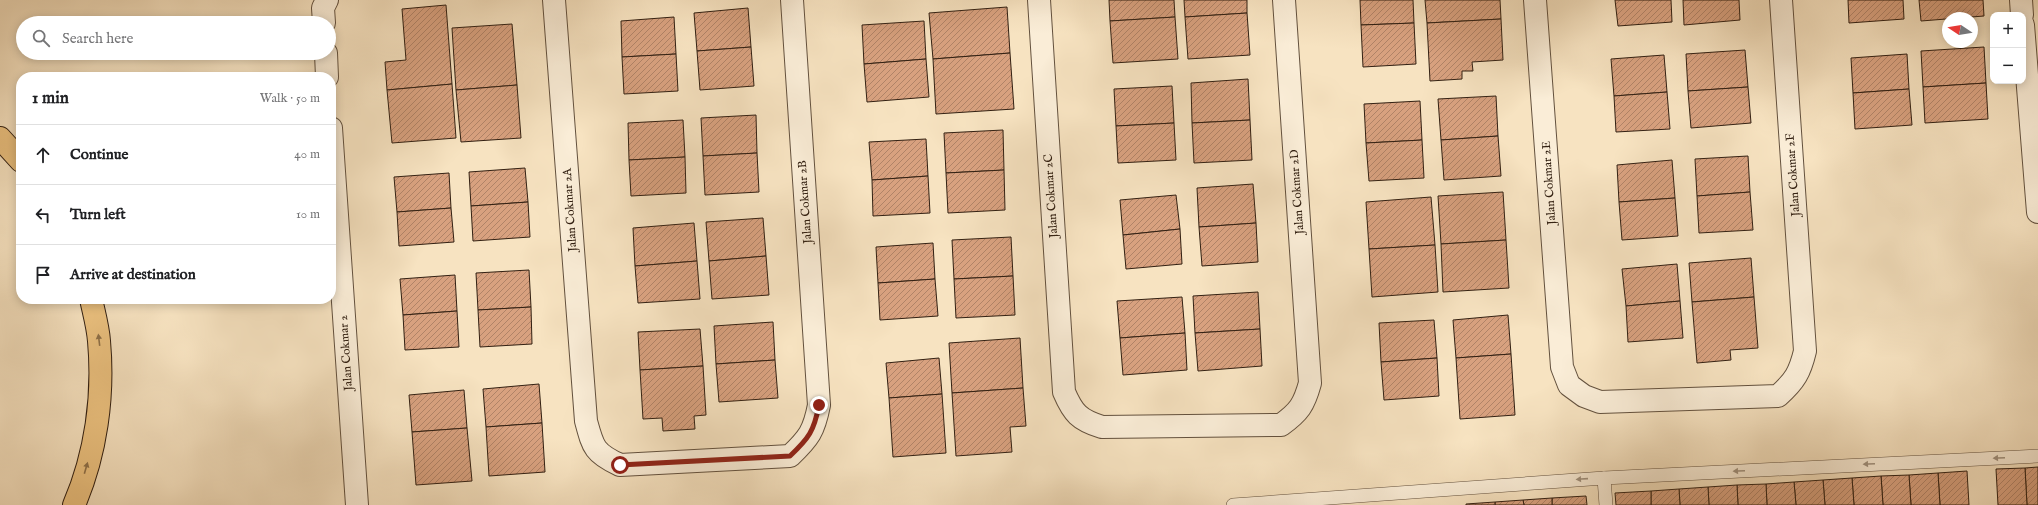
<!DOCTYPE html>
<html lang="en">
<head>
<meta charset="utf-8">
<style>
  :root { --surface:#fff; --page:#f6f6f6; --text:#202124; --muted:#757577; --line:#e0e0e0 }
  body { margin:0; font-family:"IM FELL English",serif; background:var(--page); color:var(--text) }
  .controls { position:absolute; right:12px; top:12px; display:grid; overflow:hidden; border-radius:8px; box-shadow:0 2px 10px #0003 }
  .controls button { width:36px; height:36px; display:grid; place-items:center; padding:0; border:0; border-bottom:1px solid var(--line); background:var(--surface); color:var(--text); font:20px sans-serif }
  .compass { position:absolute; left:1942px; top:12px; width:36px; height:36px; border-radius:50%; background:var(--surface); box-shadow:0 2px 10px #0003; rotate:282deg }
  .stop { position:absolute; width:12px; height:12px; margin:-9px; border:3px solid #8f2418; border-radius:50%; background:#fff }
  .stop.end { background:#8f2418; border-color:#fff; box-shadow:0 1px 4px #0008 }
  .list { margin:0; padding:0; list-style:none }
  h2 { display:flex; justify-content:space-between; align-items:center; height:52px; margin:0; padding:0 16px; font-size:17px }
  h2 small { font-size:13px; font-weight:400; color:var(--muted) }
  .list li { display:grid; grid-template-columns:26px 1fr auto; gap:12px; align-items:center; box-sizing:border-box; height:60px; padding:0 16px; border-top:1px solid var(--line) }
  .list b { display:block; font-size:15px; white-space:nowrap }
  .list em { font-size:13px; font-style:normal; color:var(--muted) }
  .icon { flex:none; width:22px; height:22px; fill:none; stroke:currentColor; stroke-width:2; stroke-linecap:round; stroke-linejoin:round }
  .map { position:relative; flex:none; width:2038px; height:505px; overflow:hidden }
  .search { position:absolute; background:var(--surface); box-shadow:0 2px 10px #0003; left:16px; top:16px; width:320px; height:44px; display:flex; align-items:center; gap:10px; box-sizing:border-box; padding:0 14px; border-radius:22px; color:var(--muted); font-size:15px }
  .panel { position:absolute; background:var(--surface); box-shadow:0 2px 10px #0003; left:16px; top:72px; width:320px; height:232px; border-radius:16px }
  .map>svg:first-child { display:block }
</style>
</head>
<body>
<div class="map">
<svg width="2038" height="505" viewBox="0 0 2038 505">
  <defs>
    <pattern id="building-hatch" width="6" height="6" patternUnits="userSpaceOnUse"><rect width="6" height="6" fill="#d8a17f"/><path d="M-1 1l2-2M0 6l6-6M5 7l2-2" fill="none" stroke="#b08367"/></pattern>
  </defs>
  <rect width="100%" height="100%" fill="#f7e3c1"/>
  <filter id="stains"><feTurbulence type="fractalNoise" baseFrequency=".005" numOctaves="4"/><feColorMatrix values="0 0 0 0 .2 0 0 0 0 .09 0 0 0 0 .02 0 0 0 .5 -.17"/></filter>
  <radialGradient id="worn" r=".72"><stop offset=".6" stop-color="#630" stop-opacity="0"/><stop offset="1" stop-color="#630" stop-opacity=".3"/></radialGradient>
  <!-- building -->
  <g fill="url(#building-hatch)" stroke="#322012">
    <path d="M1109,0H1174L1175,17L1110,21Z"/>
    <path d="M1184,0H1247V13L1185,17Z"/>
    <path d="M1360,0H1413L1414,23L1361,25Z"/>
    <path d="M1425,0H1500L1501,19L1427,23Z"/>
    <path d="M1615,0H1671L1672,22L1618,26Z"/>
    <path d="M1683,0H1739L1740,20L1684,25Z"/>
    <path d="M1848,0H1903L1904,19L1849,23Z"/>
    <path d="M1919,0H1983L1984,16L1921,21Z"/>
    <path d="M446,5L452,84L387,90L385,62L406,60L402,9Z"/>
    <path d="M1007,7L1010,53L933,59L929,13Z"/>
    <path d="M748,8L751,47L697,51L694,13Z"/>
    <path d="M1247,13L1250,55L1188,59L1185,17Z"/>
    <path d="M674,17L676,54L622,57L621,21Z"/>
    <path d="M1175,17L1178,59L1113,63L1110,21Z"/>
    <path d="M1501,19L1503,60L1472,62L1473,71H1462V79L1430,81L1427,23Z"/>
    <path d="M924,21L926,59L864,64L862,25Z"/>
    <path d="M1414,23L1416,64L1363,67L1361,25Z"/>
    <path d="M512,24L517,85L456,90L452,28Z"/>
    <path d="M751,47L754,86L700,90L697,51Z"/>
    <path d="M1984,47L1986,83L1923,87L1921,51Z"/>
    <path d="M1745,50L1748,87L1688,91L1686,54Z"/>
    <path d="M1010,53L1014,109L936,114L933,59Z"/>
    <path d="M676,54L678,91L624,94L622,57Z"/>
    <path d="M1907,54L1909,89L1853,93L1851,58Z"/>
    <path d="M1664,55L1667,92L1614,96L1611,59Z"/>
    <path d="M926,59L929,97L867,102L864,64Z"/>
    <path d="M1248,79L1250,120L1192,123L1191,83Z"/>
    <path d="M1986,83L1988,119L1925,123L1923,87Z"/>
    <path d="M452,84L456,138L392,143L387,90Z"/>
    <path d="M517,85L521,138L461,142L456,90Z"/>
    <path d="M1172,86L1174,123L1116,126L1114,89Z"/>
    <path d="M1748,87L1751,123L1691,128L1688,91Z"/>
    <path d="M1909,89L1912,125L1855,129L1853,93Z"/>
    <path d="M1667,92L1670,129L1616,132L1614,96Z"/>
    <path d="M1496,96L1498,136L1441,140L1438,99Z"/>
    <path d="M1420,101L1422,140L1366,143L1364,104Z"/>
    <path d="M756,115L757,153L703,156L701,118Z"/>
    <path d="M683,120L685,157L629,160L628,123Z"/>
    <path d="M1250,120L1252,160L1194,163L1192,123Z"/>
    <path d="M1174,123L1176,160L1118,163L1116,126Z"/>
    <path d="M1003,130L1004,170L946,173L944,133Z"/>
    <path d="M1498,136L1501,176L1444,180L1441,140Z"/>
    <path d="M926,139L928,176L872,180L869,142Z"/>
    <path d="M1422,140L1424,178L1369,181L1366,143Z"/>
    <path d="M757,153L759,192L705,195L703,156Z"/>
    <path d="M1748,156L1750,192L1697,196L1695,159Z"/>
    <path d="M685,157L686,193L631,196L629,160Z"/>
    <path d="M1672,160L1675,198L1619,202L1617,165Z"/>
    <path d="M525,168L528,202L471,206L469,172Z"/>
    <path d="M1004,170L1005,210L948,213L946,173Z"/>
    <path d="M449,173L451,208L397,212L394,177Z"/>
    <path d="M928,176L930,213L873,216L872,180Z"/>
    <path d="M1253,184L1256,223L1199,227L1197,188Z"/>
    <path d="M1503,192L1506,240L1441,244L1438,196Z"/>
    <path d="M1750,192L1753,230L1699,233L1697,196Z"/>
    <path d="M1176,195L1180,229L1123,235L1120,200Z"/>
    <path d="M1431,197L1435,245L1369,249L1366,202Z"/>
    <path d="M1675,198L1678,236L1622,240L1619,202Z"/>
    <path d="M528,202L530,237L473,241L471,206Z"/>
    <path d="M451,208L454,242L399,246L397,212Z"/>
    <path d="M763,218L766,256L709,261L706,222Z"/>
    <path d="M694,223L697,261L635,266L633,228Z"/>
    <path d="M1256,223L1258,262L1202,266L1199,227Z"/>
    <path d="M1180,229L1182,264L1126,269L1123,235Z"/>
    <path d="M1011,237L1013,276L954,279L952,240Z"/>
    <path d="M1506,240L1509,288L1443,292L1441,244Z"/>
    <path d="M933,243L935,279L878,283L876,247Z"/>
    <path d="M1435,245L1438,292L1372,297L1369,249Z"/>
    <path d="M766,256L769,295L712,299L709,261Z"/>
    <path d="M1751,258L1754,297L1692,302L1689,263Z"/>
    <path d="M697,261L700,299L638,303L635,266Z"/>
    <path d="M1677,264L1680,301L1626,306L1622,269Z"/>
    <path d="M529,270L531,307L478,310L476,273Z"/>
    <path d="M455,275L457,311L403,315L400,279Z"/>
    <path d="M1013,276L1015,315L956,318L954,279Z"/>
    <path d="M935,279L938,316L880,320L878,283Z"/>
    <path d="M1258,292L1260,329L1195,333L1193,296Z"/>
    <path d="M1182,297L1185,333L1120,338L1117,301Z"/>
    <path d="M1754,297L1758,348L1730,350L1731,360L1697,363L1692,302Z"/>
    <path d="M1680,301L1683,338L1628,342L1626,306Z"/>
    <path d="M531,307L532,344L480,347L478,310Z"/>
    <path d="M457,311L459,347L405,350L403,315Z"/>
    <path d="M1508,315L1511,354L1456,358L1453,320Z"/>
    <path d="M1434,320L1437,358L1381,362L1379,323Z"/>
    <path d="M773,322L775,360L716,364L714,326Z"/>
    <path d="M700,329L703,366L640,370L638,332Z"/>
    <path d="M1260,329L1262,366L1198,371L1195,333Z"/>
    <path d="M1185,333L1187,370L1123,375L1120,338Z"/>
    <path d="M1020,338L1023,388L952,393L949,343Z"/>
    <path d="M1511,354L1515,415L1460,419L1456,358Z"/>
    <path d="M939,358L942,394L889,398L886,363Z"/>
    <path d="M1437,358L1439,396L1384,400L1381,362Z"/>
    <path d="M775,360L778,398L719,402L716,364Z"/>
    <path d="M703,366L706,415L694,416L695,429L663,431L662,418L643,419L640,370Z"/>
    <path d="M539,384L542,423L486,427L483,389Z"/>
    <path d="M1023,388L1026,426L1010,427L1012,452L956,456L952,393Z"/>
    <path d="M464,390L467,428L412,432L409,395Z"/>
    <path d="M942,394L946,453L893,457L889,398Z"/>
    <path d="M542,423L545,472L489,476L486,427Z"/>
    <path d="M467,428L472,481L416,485L412,432Z"/>
    <path d="M2038,467V505H2027L2025,468Z"/>
    <path d="M2025,468L2027,505H1998L1996,469Z"/>
    <path d="M1967,471L1969,505H1940L1938,473Z"/>
    <path d="M1938,473L1940,505H1911L1909,475Z"/>
    <path d="M1909,475L1911,505H1883L1881,476Z"/>
    <path d="M1881,476L1883,505H1854L1852,478Z"/>
    <path d="M1852,478L1854,505H1825L1823,480Z"/>
    <path d="M1823,480L1825,505H1796L1794,482Z"/>
    <path d="M1794,482L1796,505H1767L1766,484Z"/>
    <path d="M1766,484L1767,505H1738L1737,485Z"/>
    <path d="M1737,485L1738,505H1709L1708,487Z"/>
    <path d="M1708,487L1709,505H1680L1679,489Z"/>
    <path d="M1679,489L1680,505H1651V491Z"/>
    <path d="M1651,491V505H1616L1615,493Z"/>
    <path d="M1586,496L1587,505H1552V498Z"/>
    <path d="M1552,498V505H1524L1523,500Z"/>
    <path d="M1523,500L1524,505H1495V502Z"/>
    <path d="M1495,502V505H1466V504Z"/>
  </g>
  <g fill="none" stroke-linecap="round" stroke-linejoin="round">
    <defs>
      <g id="service">
        <path d="M1604,478L1606,505"/>
        <path d="M1233,505L1604,478L2038,456"/>
      </g>
      <g id="minor">
        <path d="M554,0L586,421C593,447 594,453 620,465L790,456C809,438 814,431 819,405L792,0"/>
        <path d="M1039,0L1064,392C1073,413 1079,420 1102,427L1281,425C1299,412 1304,405 1310,383L1284,0"/>
        <path d="M1535,0L1562,367L1569,385L1584,396L1600,402L1778,396C1795,381 1800,372 1805,351L1781,0"/>
        <path d="M2021,0L2022,15"/>
        <path d="M324,23L323,8L327,0"/>
        <path d="M2023,25L2038,212"/>
        <path d="M326,53L327,77"/>
        <path d="M331,128L357,505"/>
      </g>
      <g id="motorway">
        <path d="M0,138L21,161"/>
        <path d="M74,505C96,454 104,396 99,341C98,327 94,313 91,299"/>
      </g>
    </defs>
    <!-- service casing -->
    <use href="#service" stroke="#63513e" stroke-width="14"/>
    <!-- minor casing -->
    <use href="#minor" stroke="#63513e" stroke-width="24"/>
    <!-- motorway casing -->
    <use href="#motorway" stroke="#322012" stroke-width="24"/>
    <!-- service -->
    <use href="#service" stroke="#faedd7" stroke-width="13"/>
    <!-- minor -->
    <use href="#minor" stroke="#faedd7" stroke-width="22"/>
    <!-- motorway -->
    <use href="#motorway" stroke="#ecc280" stroke-width="22"/>
  </g>
  <!-- one-way arrows -->
  <defs><path id="oneway-solid" d="M-6-.8H1V-3.2L6.5 0L1 3.2V.8H-6Z"/></defs>
  <g fill="#8f7149">
    <use href="#oneway-solid" transform="translate(99 340) rotate(-97)"/>
    <use href="#oneway-solid" transform="translate(86 468) rotate(-74)"/>
  </g>
  <g fill="#a0917e">
    <use href="#oneway-solid" transform="translate(1999 458) rotate(177)"/>
    <use href="#oneway-solid" transform="translate(1869 464) rotate(177)"/>
    <use href="#oneway-solid" transform="translate(1739 471) rotate(177)"/>
    <use href="#oneway-solid" transform="translate(1582 479) rotate(176)"/>
  </g>
  <g fill="none" stroke-linecap="round" stroke-linejoin="round">
    <!-- route -->
    <path stroke="#8f2418" stroke-width="5" d="M620,465L790,456C809,438 814,431 819,405"/>
  </g>
  <g text-anchor="middle" dominant-baseline="central" stroke-width="3" stroke-linejoin="round" paint-order="stroke">
    <!-- street labels -->
    <g font-size="12" fill="#322012" stroke="#faedd7">
      <text transform="translate(1793 175) rotate(-94)">Jalan Cokmar 2F</text>
      <text transform="translate(1549 183) rotate(-94)">Jalan Cokmar 2E</text>
      <text transform="translate(1297 192) rotate(-94)">Jalan Cokmar 2D</text>
      <text transform="translate(1051 196) rotate(-94)">Jalan Cokmar 2C</text>
      <text transform="translate(805 202) rotate(-94)">Jalan Cokmar 2B</text>
      <text transform="translate(570 210) rotate(-94)">Jalan Cokmar 2A</text>
      <text transform="translate(346 353) rotate(-94)">Jalan Cokmar 2</text>
    </g>
  </g>
  <rect width="100%" height="100%" filter="url(#stains)"/>
  <rect width="100%" height="100%" fill="url(#worn)"/>
</svg>
<div class="controls">
<button>+</button>
<button>−</button>
</div>
<svg class="compass" viewBox="-18 -18 36 36"><path d="M0-13l5 13h-10z" fill="#e53935"/><path d="M0 13l5-13h-10z" fill="#757577"/></svg>
<div class="stop" style="left:620px;top:465px"></div>
<div class="stop end" style="left:819px;top:405px"></div>
<div class="search"><svg class="icon" aria-label="search" viewBox="0 0 24 24"><circle cx="10" cy="10" r="6"/><path d="M15 15l6 6"/></svg>Search here</div>
<section class="panel">
<h2>1 min<small>Walk · 50 m</small></h2>
<ul class="list">
<li><svg class="icon" aria-label="ahead" viewBox="0 0 24 24"><path d="M12 20V5M6 11l6-6 6 6"/></svg><div><b>Continue</b></div><em>40 m</em></li>
<li><svg class="icon" aria-label="left" viewBox="0 0 24 24"><path d="M17 20v-9H6M10 6l-5 5 5 5"/></svg><div><b>Turn left</b></div><em>10 m</em></li>
<li><svg class="icon" aria-label="arrive" viewBox="0 0 24 24"><path d="M6 21V4h12l-3 4 3 4H6"/></svg><div><b>Arrive at destination</b></div></li>
</ul>
</section>
</div>
</body>
</html>
